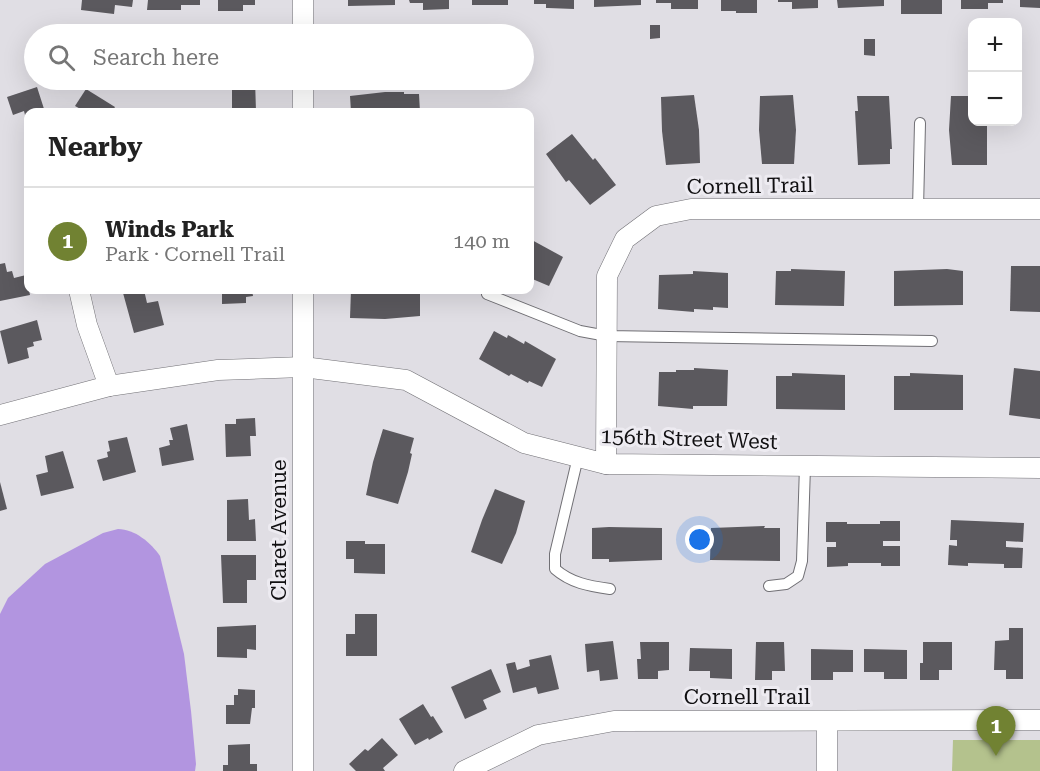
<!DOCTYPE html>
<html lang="en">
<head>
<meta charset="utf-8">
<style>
  :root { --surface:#fff; --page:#f6f6f6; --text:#222; --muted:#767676; --line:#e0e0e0; --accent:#718232 }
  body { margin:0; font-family:"Roboto Serif",serif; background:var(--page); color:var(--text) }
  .controls { position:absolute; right:18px; top:18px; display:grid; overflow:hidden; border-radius:12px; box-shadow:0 6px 24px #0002 }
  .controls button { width:54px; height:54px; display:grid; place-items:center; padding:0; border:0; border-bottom:2px solid var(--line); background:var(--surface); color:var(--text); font:30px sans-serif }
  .you { position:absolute; left:700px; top:540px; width:21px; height:21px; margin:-15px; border:4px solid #fff; border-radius:50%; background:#1a73e8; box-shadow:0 0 0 9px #1a73e833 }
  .badge { display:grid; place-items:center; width:39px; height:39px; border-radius:50%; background:var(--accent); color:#fff; font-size:20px; font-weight:700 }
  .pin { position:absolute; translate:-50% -50px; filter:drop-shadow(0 2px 3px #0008) }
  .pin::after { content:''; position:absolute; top:32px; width:21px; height:18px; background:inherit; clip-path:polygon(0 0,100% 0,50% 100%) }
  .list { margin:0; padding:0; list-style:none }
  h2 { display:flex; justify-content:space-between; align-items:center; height:78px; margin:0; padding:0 24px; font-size:26px }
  h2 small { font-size:20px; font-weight:400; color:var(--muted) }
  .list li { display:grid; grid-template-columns:39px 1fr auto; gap:18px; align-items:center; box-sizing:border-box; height:108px; padding:0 24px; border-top:2px solid var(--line) }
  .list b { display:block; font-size:22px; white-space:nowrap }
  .list p { margin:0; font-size:20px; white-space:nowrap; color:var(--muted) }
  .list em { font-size:20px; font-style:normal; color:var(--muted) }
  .icon { flex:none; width:33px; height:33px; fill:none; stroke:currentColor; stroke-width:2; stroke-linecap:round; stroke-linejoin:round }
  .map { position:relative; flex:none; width:1040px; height:771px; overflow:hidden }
  .search { position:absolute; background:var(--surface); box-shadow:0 6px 24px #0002; left:24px; top:24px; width:510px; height:66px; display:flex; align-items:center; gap:15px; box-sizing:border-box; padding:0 21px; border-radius:33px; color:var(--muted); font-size:22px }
  .panel { position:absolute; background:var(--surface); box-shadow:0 6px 24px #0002; left:24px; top:108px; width:510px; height:186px; border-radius:12px }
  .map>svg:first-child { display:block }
</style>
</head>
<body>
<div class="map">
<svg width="1040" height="771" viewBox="0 0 1040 771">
  <rect width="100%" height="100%" fill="#e0dee4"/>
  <!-- green -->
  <path fill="#b4c28d" d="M953,740H1040V771H952Z"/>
  <!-- water -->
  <path fill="#b295e0" d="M118,529C135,529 151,543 160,556L184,654L191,711L196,764L195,771H0V614L8,598L45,564L103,533Z"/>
  <!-- building -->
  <g fill="#5b595e">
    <path d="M82,0H133L132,7L115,5L114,14L81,10Z"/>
    <path d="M148,0H200V5H181V10H147Z"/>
    <path d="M218,0H255V5H243V11H218Z"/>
    <path d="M348,0H395V5L348,6Z"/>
    <path d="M409,0H449V9L423,10V3H410Z"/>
    <rect x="472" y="0" width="36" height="5"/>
    <path d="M534,0H574V9L548,8H546V4H534Z"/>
    <path d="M594,0H641V5L594,7Z"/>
    <path d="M656,0H698V9H671V3H656Z"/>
    <path d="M721,0H757V13H736V11H721Z"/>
    <path d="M778,0H818V8L792,9V2H778Z"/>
    <path d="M837,0H884V6L838,8Z"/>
    <rect x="901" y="0" width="41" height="14"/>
    <path d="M961,0H1003V3H988V9H961Z"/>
    <path d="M1020,0H1040V8L1020,7Z"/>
    <path d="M650,25H660V38L650,39Z"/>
    <path d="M864,39H875V56L864,55Z"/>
    <path d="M232,80H255L256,112H232Z"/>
    <path d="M37,87L45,112H28V114L25,115L24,111L13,115L7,97Z"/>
    <path d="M86,89L115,107L112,112H86L75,106Z"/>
    <path d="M385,92H404V94H419L420,112H351L350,96Z"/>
    <path d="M694,95L699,130L700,163L666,165L662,131L661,97Z"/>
    <path d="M793,95L796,130L794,164H762L759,130L760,96Z"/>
    <path d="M857,96H889L892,149H890V164L858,165L855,111H858Z"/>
    <path d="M951,96H972V122H987V165H952L949,130Z"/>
    <path d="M572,134L593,160L595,158L616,185L590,205L569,180L566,182L546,154Z"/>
    <path d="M530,239L563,257L549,286L530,278Z"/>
    <path d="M5,263L7,272L12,271L14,278L26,275L30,295L0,301V264Z"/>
    <path d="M1011,266H1040V312L1010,311Z"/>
    <path d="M791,269L845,271L844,306L775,305L776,271H791Z"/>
    <path d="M947,269L963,271V305L894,306V271Z"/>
    <path d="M693,271L728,273V308L713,307V310L694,309V312L658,309L659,275L693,274Z"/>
    <path d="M138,290H144L147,303L158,301L164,325L134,333L123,293Z"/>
    <path d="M222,290H252L253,296L246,297V303L222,304Z"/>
    <path d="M351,290H420V316L385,319L350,318Z"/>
    <path d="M37,320L42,340L33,342L34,346L27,348L29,358L8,364L0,331Z"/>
    <path d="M494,331L507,338L508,335L524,344L525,341L556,359L542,387L529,381L528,383L511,374L509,376L479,359Z"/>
    <path d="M694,368L728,370L727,406H693V409L658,406L659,372H676V370H694Z"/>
    <path d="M1014,368L1040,371V419L1009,415Z"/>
    <path d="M792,373L845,375V410L776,409V376H792Z"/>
    <path d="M910,373L963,375V410H894V376H910Z"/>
    <path d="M255,418L256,436H250L251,456L226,457L225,424H236V419Z"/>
    <path d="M187,424L194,460L162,466L159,448L170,445L169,440H173L170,428Z"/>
    <path d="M383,429L414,438L410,453L412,454L408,472L398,504L366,495L373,462Z"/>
    <path d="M127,437L136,472L103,481L97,460L108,457L107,452L110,451L108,441Z"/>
    <path d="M63,451L74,488L41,496L36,475L48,472L45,456Z"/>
    <path d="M0,482L7,509L0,511Z"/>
    <path d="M495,489L525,501L516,533L502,564L471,552L482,520Z"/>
    <path d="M248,499L249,520L255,519L256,541H227V500Z"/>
    <path d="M951,520L1024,523L1023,542L1006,541V547L1023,548L1022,568H1004V564L968,563V566L948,565L949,545L957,546V540H950Z"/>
    <path d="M880,521H900V541H883V546H900V566H881V563H848V566L827,567V547H836V542H826V522H847V524H880Z"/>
    <path d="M765,526L764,528H780V561L710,560L711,528Z"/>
    <path d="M609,527L662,528V560L609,562V559H592V528Z"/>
    <path d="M346,541H365V544H385V574L354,573V559H346Z"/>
    <path d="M221,555H256V580H247V603H223Z"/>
    <path d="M355,614H377V656H346V634H355Z"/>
    <path d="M256,625V650L247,649V658L217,657V627Z"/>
    <path d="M1009,628H1023V679H1006V670H994L995,641L1009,640Z"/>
    <path d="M613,641L618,679L600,681L599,670L587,672L585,644Z"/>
    <path d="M640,642H669V670L658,671V679H638L637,659H641Z"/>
    <path d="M756,642H784L785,671H772V680H755Z"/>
    <path d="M923,642H952V670H939V680H920V663H923Z"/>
    <path d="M690,648L732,649V679L710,678V671H689Z"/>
    <path d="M811,649L853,650V672H833V680H811Z"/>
    <path d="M864,649L907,650V679H884V672H864Z"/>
    <path d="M551,655L559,689L538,694L536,687L513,693L506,664L515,662L517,670L530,666L529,660Z"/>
    <path d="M491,669L501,692L483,700L487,709L465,719L451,687Z"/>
    <path d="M238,689L255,690V708H252L250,724H226V705H234V695H238Z"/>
    <path d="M423,704L431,717L433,716L443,732L429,740L428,738L415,745L399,719Z"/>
    <path d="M382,738L398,755L383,768L385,771H356L349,764L365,749L368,751Z"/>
    <path d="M250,744V764H257V771H223V765H228V745Z"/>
  </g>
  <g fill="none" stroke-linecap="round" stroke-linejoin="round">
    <defs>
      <g id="lane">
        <path d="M918,209L920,123"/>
        <path d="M487,294L580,331L607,336L932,341"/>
        <path d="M578,457L555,554V569C571,583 589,586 610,589"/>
        <path d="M769,586L786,584L798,576L802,561L805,466"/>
      </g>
      <g id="street">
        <path d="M303,34V0"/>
        <path d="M303,80V112"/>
        <path d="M79,290L87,325L109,386"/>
        <path d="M303,290V771"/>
        <path d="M0,415L109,386L218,370L303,367L406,380L524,443L606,464L1040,468"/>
        <path d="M606,464L607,276L625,239L656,216L691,209H1040"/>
        <path d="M464,771L538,735L614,721L1040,720"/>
        <path d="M827,771V721"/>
      </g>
    </defs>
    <!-- lane casing -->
    <use href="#lane" stroke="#717075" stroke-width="12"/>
    <!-- street casing -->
    <use href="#street" stroke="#717075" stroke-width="21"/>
    <!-- lane -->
    <use href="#lane" stroke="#fff" stroke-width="10"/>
    <!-- street -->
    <use href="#street" stroke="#fff" stroke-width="20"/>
  </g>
  <g text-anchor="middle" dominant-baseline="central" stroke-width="6" stroke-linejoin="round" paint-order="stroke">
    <!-- street labels -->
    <g font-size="21" fill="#100f11" stroke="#edebf1">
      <text transform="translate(750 186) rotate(-1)">Cornell Trail</text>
      <text transform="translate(689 439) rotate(2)">156th Street West</text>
      <text transform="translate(279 530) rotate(-90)">Claret Avenue</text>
      <text x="747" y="697">Cornell Trail</text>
    </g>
  </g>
</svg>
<div class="controls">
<button>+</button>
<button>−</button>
</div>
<div class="you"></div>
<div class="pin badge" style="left:996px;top:756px">1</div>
<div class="search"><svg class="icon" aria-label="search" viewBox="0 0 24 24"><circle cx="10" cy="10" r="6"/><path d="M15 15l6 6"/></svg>Search here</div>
<section class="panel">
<h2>Nearby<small></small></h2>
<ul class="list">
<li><span class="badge">1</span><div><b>Winds Park</b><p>Park · Cornell Trail</p></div><em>140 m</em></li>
</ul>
</section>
</div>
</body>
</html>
